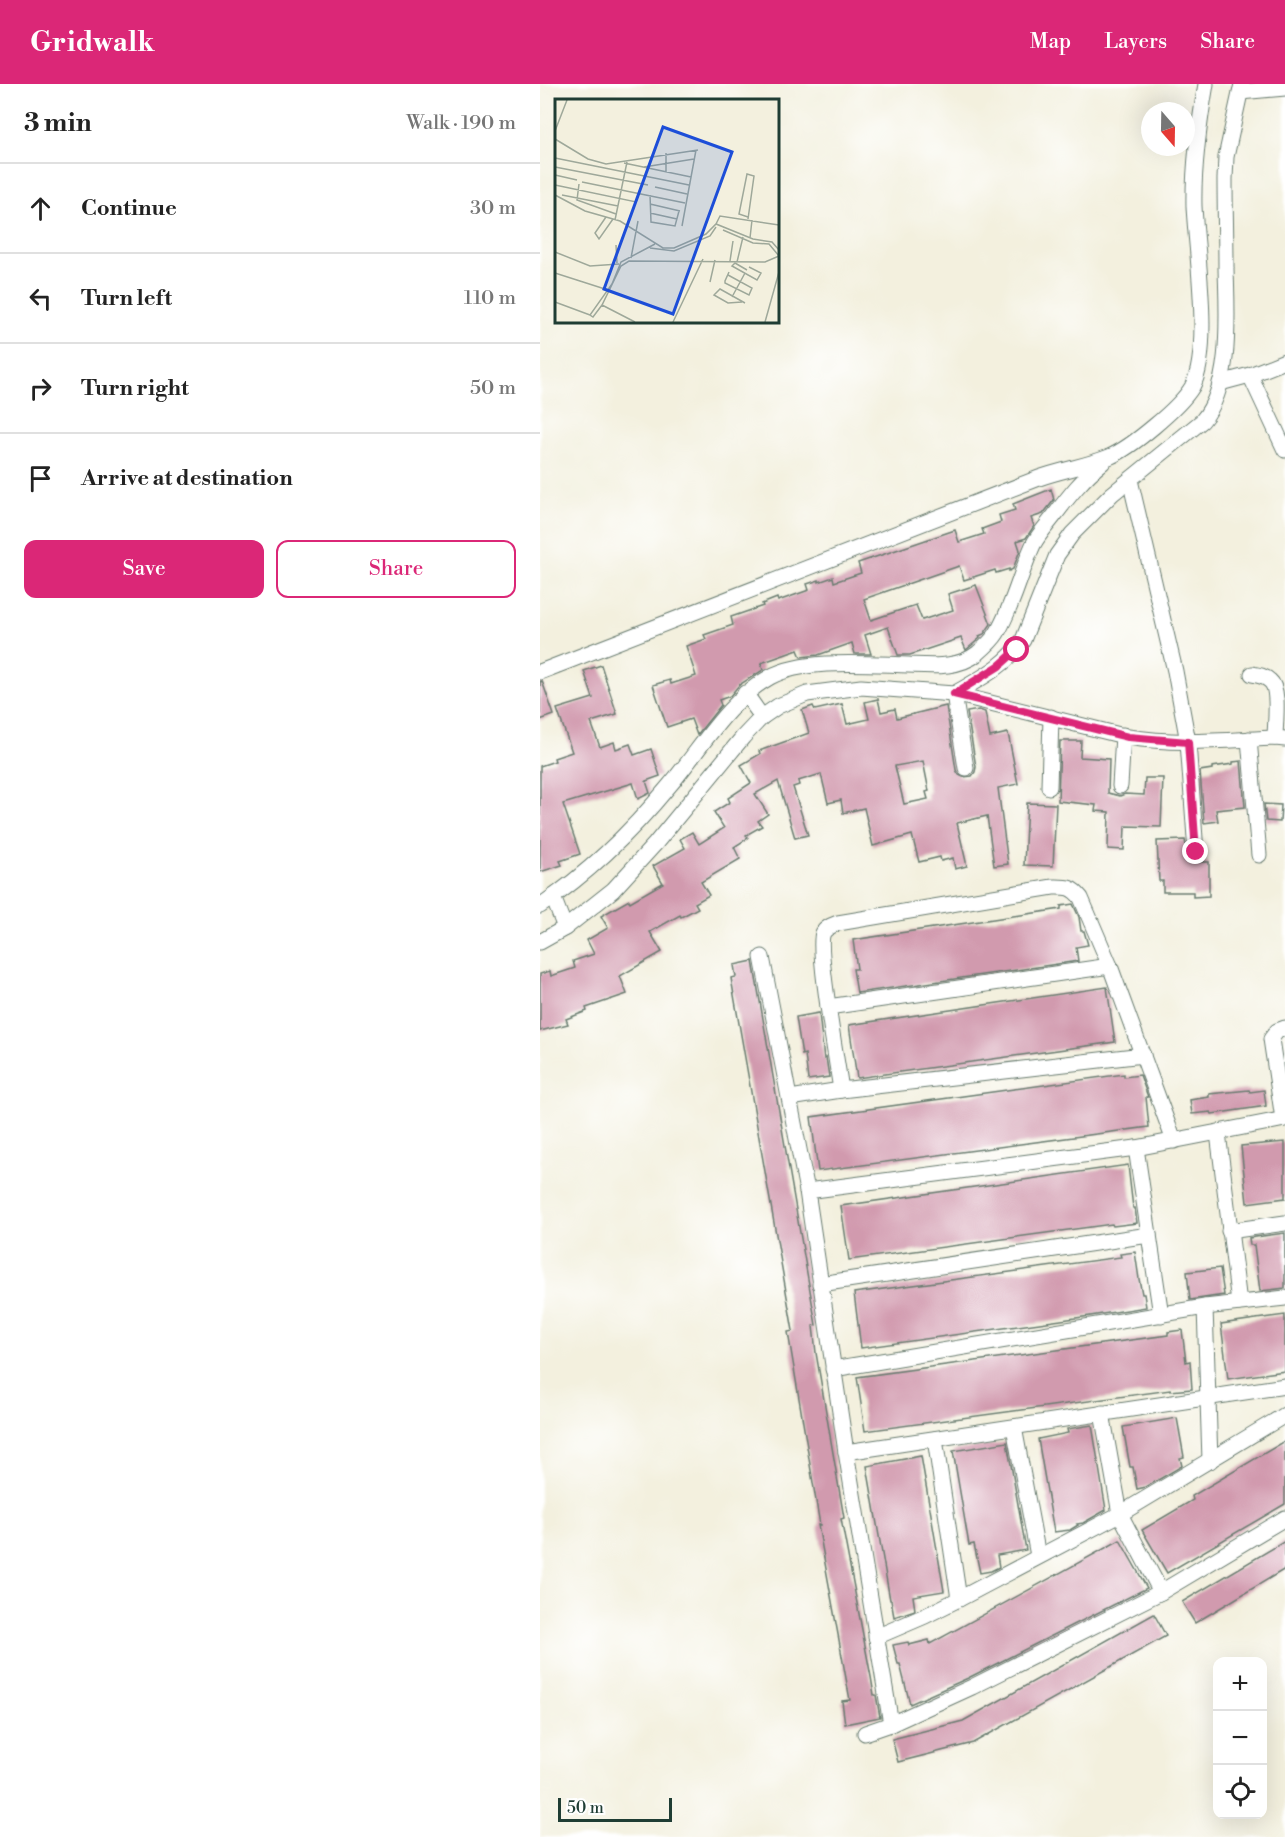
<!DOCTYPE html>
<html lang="en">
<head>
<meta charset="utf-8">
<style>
  :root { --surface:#fff; --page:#f2f2f2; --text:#222; --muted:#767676; --line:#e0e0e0; --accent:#db2777 }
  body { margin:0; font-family:"Libre Bodoni",serif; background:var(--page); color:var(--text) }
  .controls { position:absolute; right:18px; bottom:18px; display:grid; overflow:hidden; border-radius:12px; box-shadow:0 6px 24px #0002 }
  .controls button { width:54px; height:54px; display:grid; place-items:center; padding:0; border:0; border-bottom:2px solid var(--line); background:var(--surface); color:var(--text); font:30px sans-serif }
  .compass { position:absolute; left:601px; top:18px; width:54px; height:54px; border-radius:50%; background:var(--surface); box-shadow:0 6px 24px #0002; rotate:160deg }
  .scale { position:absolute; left:18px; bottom:15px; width:114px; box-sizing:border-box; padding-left:6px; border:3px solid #1f3d34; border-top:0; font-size:16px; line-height:21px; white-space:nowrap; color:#1f3d34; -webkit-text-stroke:4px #fff; paint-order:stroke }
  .stop { position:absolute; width:18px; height:18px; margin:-14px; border:4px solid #db2777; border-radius:50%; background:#fff }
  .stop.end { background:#db2777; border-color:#fff; box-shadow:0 2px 6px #0008 }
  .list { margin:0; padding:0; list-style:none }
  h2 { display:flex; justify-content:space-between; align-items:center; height:78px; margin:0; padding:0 24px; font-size:26px }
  h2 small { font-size:20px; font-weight:400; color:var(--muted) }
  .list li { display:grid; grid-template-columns:39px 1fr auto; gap:18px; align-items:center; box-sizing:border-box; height:90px; padding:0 24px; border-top:2px solid var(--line) }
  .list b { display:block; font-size:22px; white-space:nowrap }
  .list em { font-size:20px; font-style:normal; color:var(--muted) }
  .actions { display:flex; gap:12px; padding:18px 24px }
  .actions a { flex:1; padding:14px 0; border:2px solid var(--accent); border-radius:12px; text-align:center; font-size:21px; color:var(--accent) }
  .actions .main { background:var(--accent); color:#fff }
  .icon { flex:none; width:33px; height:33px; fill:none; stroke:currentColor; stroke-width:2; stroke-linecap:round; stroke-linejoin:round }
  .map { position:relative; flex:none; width:745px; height:1753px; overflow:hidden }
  header { display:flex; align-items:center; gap:36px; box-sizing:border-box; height:84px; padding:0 30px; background:var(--accent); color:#fff }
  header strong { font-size:28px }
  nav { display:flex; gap:33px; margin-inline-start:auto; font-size:21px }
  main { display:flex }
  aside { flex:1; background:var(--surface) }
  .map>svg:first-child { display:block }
</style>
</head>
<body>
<header>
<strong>Gridwalk</strong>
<nav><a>Map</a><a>Layers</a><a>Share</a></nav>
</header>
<main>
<aside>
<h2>3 min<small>Walk · 190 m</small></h2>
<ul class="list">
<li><svg class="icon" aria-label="ahead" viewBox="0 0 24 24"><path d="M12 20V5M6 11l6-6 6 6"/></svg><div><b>Continue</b></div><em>30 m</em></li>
<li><svg class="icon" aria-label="left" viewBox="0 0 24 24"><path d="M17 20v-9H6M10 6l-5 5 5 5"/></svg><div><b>Turn left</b></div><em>110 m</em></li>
<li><svg class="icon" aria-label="right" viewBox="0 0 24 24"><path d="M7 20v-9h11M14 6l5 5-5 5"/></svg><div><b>Turn right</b></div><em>50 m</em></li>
<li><svg class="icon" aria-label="arrive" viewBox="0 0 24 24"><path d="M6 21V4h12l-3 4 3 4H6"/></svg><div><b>Arrive at destination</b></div></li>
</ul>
<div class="actions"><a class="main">Save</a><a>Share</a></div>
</aside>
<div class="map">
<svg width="745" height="1753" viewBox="0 0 745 1753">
  <rect width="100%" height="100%" fill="#fff"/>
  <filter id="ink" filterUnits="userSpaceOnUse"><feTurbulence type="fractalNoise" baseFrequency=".0167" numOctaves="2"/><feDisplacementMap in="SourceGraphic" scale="12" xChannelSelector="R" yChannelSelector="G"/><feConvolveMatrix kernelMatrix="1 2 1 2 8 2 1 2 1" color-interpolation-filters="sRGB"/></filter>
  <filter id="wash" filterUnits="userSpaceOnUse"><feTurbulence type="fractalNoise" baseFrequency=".008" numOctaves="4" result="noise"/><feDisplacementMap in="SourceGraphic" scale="24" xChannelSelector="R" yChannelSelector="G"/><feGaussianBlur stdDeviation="1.35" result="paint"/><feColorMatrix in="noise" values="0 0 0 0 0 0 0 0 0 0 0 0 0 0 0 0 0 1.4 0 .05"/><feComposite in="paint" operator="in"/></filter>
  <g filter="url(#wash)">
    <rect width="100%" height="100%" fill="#f3f0de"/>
    <g id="blocks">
      <!-- building -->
      <g fill="#d19aae" fill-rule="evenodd">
        <path d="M511,405L514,416L503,430L491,434L494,442L486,454L477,457L480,466L473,485L469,487V485L456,489L455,486L424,496L419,482L324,515L331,536L376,521L382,536L413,526L408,510L436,501L451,540L444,550L439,552L440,554L426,566L421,554L370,571H358L348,543L325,551L331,570H315L312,559L278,571L261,573L258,566L221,579L223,586L199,601L190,612L179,616L181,621L157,651L151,635L127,643L113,601L130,596L131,600L156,592L146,562L166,555L164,551L193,541L191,533L223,522L222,520L237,514L238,517L269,506L267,500L279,496V498L293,493L294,498L321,489L318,479L415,446L419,458L444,450L442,445L461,438L459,431L475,426L473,420Z"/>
        <path d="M61,581L77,630L51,638L60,663L74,658L76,665L90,660L94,671L111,665L120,692L106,697L110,709L98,715L93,699L23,720L40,770L20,777L22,781L0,788V682L15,677L14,674L32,668L17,625L53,614L44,587Z"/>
        <path d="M2,597L14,631L0,636V598Z"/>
        <path d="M338,615L341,628L355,625L357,634L406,622L416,686L419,691L423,693L432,692L435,688L436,683L427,628L439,626L445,628L450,653L468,649L478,700L458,704L468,780L454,782L447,732L417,739L427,782L415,785L413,774L401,777L400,773L379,778L372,751L333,762L324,724L303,729L301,716L288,719L281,690L258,697L259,701L253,703L268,751L255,754L238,697L215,710L228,730L218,737L222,742L206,751L208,754L194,763L200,775L161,798L169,811L155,819L158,824L141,833L140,831L110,848L122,868L80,892L87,910L46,924L47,927L26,935L28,940L0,947V890L10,887L11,892L35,884L33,877L54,870L47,856L68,844L61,832L89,816L90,818L123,799L113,782L145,764L140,755L152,748L159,760L184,744L174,728L190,718L188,714L211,699L201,681L220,670L219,667L269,649L262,626L273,622L275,626L302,620L307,640L329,635L325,618ZM383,677L389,707L386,708L388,715L364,720L355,682Z"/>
        <path d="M520,657H541L540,673L569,675L568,709L580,712L585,710L604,711L605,694H623L621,743L585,742L584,766L568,765L569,728L555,727L556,721L518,717Z"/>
        <path d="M701,677L705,723L676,726L678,737L664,739L660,687L672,685V683L693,680V678Z"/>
        <path d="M487,719L516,720L513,782L484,781Z"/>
        <path d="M724,720L741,721L740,738L726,737Z"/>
        <path d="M645,756L648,774L653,778H669V812L653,813V808H623V797H619L617,757Z"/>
        <path d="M533,820L539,833L541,847H544L548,861L536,863L538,877L317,909L313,885H317L313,856L521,825V822Z"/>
        <path d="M213,877L276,1241L273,1242L276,1269L304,1434L301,1435L331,1593L334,1611H336L340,1633L305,1640L302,1617L310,1616L278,1441H280L248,1248L253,1247L191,894L196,893L194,881Z"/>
        <path d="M567,903L575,958L317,994L309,941Z"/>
        <path d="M279,929L284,975L286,974L289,993L268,996L265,970L262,971L256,933Z"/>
        <path d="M584,990V993L600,991L608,1013H606L609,1043L278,1087L271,1033Z"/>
        <path d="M709,1006L710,1008L724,1006L726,1022L672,1030L671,1028L652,1030L650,1016L669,1013V1010Z"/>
        <path d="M745,1058V1114L707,1119L701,1062Z"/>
        <path d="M588,1081L593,1124H595L597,1139L573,1142L572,1140L309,1176L301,1122Z"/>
        <path d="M745,1149V1204L720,1207L714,1161H710L709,1154Z"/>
        <path d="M595,1168L599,1195L602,1210H604L606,1223L550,1232L321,1264L314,1209L581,1173L580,1170Z"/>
        <path d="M680,1184L684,1211L650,1216L647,1188Z"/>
        <path d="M745,1231V1287L688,1295L681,1240Z"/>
        <path d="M642,1246L646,1278L650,1277L652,1305L630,1307V1306L325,1347L317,1293L628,1251V1248Z"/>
        <path d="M637,1334L644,1373L640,1374L642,1382L606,1403L597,1405L593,1383H590L583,1343Z"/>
        <path d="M552,1341L566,1426L543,1439L537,1440L538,1441L530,1446L514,1448L498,1355L528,1349L527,1345Z"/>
        <path d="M745,1357V1420L627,1489L602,1446L653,1416L652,1412Z"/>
        <path d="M467,1358L486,1466L457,1471L459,1483L451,1487L440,1489L434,1460L429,1461L413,1367Z"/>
        <path d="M381,1372L404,1507L373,1512L375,1526L354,1533L351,1516H350L327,1382Z"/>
        <path d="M580,1456L607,1504L428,1594L370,1620L360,1580H358L353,1561L368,1558L369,1561L389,1556L390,1560Z"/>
        <path d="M745,1457V1485L655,1539L642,1518Z"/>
        <path d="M614,1530L626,1552L433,1659L358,1678L352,1655L423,1637Z"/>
      </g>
    </g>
  </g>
  <g filter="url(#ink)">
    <use href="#blocks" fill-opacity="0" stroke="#697c70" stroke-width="1.5"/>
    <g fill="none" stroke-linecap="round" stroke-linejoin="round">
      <defs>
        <g id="street">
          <path d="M700,8L745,4"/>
          <path d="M710,291L745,366"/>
          <path d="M680,299L710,291L745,277"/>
          <path d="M590,396L635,587L648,658L656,768"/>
          <path d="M0,588L499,394C521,386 547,382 569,373C591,364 640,323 652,303C672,267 656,166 654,122C653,81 659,40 666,0"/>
          <path d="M712,590C718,591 725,592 730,597C740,605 735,640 735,654"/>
          <path d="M205,609L222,633"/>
          <path d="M414,610C439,595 467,582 483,556L517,471L532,450L572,410L662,337C693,301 687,229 686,184C686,154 685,125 685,95L686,73L702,0"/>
          <path d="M414,610L426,684"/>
          <path d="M709,655L719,771"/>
          <path d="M580,702L583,651"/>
          <path d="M509,703L511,633"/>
          <path d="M13,813L25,844"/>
          <path d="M0,822C49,789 91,748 129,702C160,666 188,616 230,593C264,574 329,580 368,581C392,582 418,585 438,569C445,563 452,557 457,549C473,522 480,490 493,461C498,451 507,441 514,432C529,412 543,394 563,378"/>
          <path d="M0,858L25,844L73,806L115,760L203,653L222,633L238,622L267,610L321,603L414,610L588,653C637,661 685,656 735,654L745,655"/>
          <path d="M222,873L267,1107L306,1368L351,1640"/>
          <path d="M288,923L570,882"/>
          <path d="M301,1006C298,983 276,863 283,849C286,843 293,841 298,839L513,803C527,803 531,802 541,814L570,882L634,1057"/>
          <path d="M250,1014L301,1006L603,971"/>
          <path d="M743,1035L731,955L737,947L745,944"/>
          <path d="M678,1049L699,1219"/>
          <path d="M596,1064L621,1231"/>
          <path d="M267,1107L596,1064L745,1035"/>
          <path d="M689,1147L745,1139"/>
          <path d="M280,1200L609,1151"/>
          <path d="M665,1223L670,1377"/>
          <path d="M293,1285L665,1223L745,1214"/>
          <path d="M562,1329L580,1430L621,1508"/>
          <path d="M474,1343L498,1472"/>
          <path d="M395,1355L419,1515"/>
          <path d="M306,1368L745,1302"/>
          <path d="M336,1553L385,1532L419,1515L580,1430L745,1331"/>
          <path d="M325,1649L351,1640L432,1603L621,1508L745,1434"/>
        </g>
      </defs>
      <!-- street casing -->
      <use href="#street" stroke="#697c70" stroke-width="17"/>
      <!-- street -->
      <use href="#street" stroke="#fff" stroke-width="15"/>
    </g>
  </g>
  <g fill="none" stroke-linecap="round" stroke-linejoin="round" filter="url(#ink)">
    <!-- route -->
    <path stroke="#db2777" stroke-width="8" d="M477,566L459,582L414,610L588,653L648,658L656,768"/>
  </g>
  <!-- overview -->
  <g transform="translate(15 15)">
    <rect width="224" height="224" fill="#f3f0de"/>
    <path fill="none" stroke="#9ea89a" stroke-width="1.5" d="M0,32L12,1M0,40L33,60L51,65L143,51M0,59L134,86M69,64L136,78M0,68L93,86M89,68L139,60M111,73V54M0,76L22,81M27,83L130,104M24,85L22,101L61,115M0,86L81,103L84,94M100,88L132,95M0,96L30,112L65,122L108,149H119L151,135L161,125L198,140L217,143L224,151M7,96L63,107M95,96L96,123L120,127L124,112M95,105L125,112M95,114L122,120M51,118L40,134L44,140L58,120M193,120L199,77L192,75L184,115L193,118M60,121L72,63M161,125L165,117L224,126M127,127L141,51M168,131L198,144L214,145L224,157M195,139L197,121M100,145L66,163L57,185L35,216L38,218L47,206L66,167L74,162L210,163L224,157M61,146L62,164M95,149L119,152L155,137L161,128M0,153L35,167L64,165M76,159L83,122M175,162L178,142M182,163L188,138M192,171L180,164L177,167L202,181L206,174L194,168M0,174L53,191M173,176L197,189L194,196L170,184V182L174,173M155,183L160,161M177,198L190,174M0,203L35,216M187,203L173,204L159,196L165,190L190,204M47,206L80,223M118,223L148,160M210,223L224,173"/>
    <path fill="#1d4ed8" fill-opacity="0.15" stroke="#1d4ed8" stroke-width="3" d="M108,28L177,53L118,215L49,190Z"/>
    <rect width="224" height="224" fill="none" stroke="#1f3d34" stroke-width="3"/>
  </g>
</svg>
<div class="controls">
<button>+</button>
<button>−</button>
<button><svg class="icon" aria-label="locate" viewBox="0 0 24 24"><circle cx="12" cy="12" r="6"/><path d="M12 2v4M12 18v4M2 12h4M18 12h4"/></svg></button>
</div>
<svg class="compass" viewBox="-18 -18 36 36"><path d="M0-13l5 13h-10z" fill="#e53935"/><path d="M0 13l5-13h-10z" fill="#767676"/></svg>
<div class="scale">50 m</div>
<div class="stop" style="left:477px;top:566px"></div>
<div class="stop end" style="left:656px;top:768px"></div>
</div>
</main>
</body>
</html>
